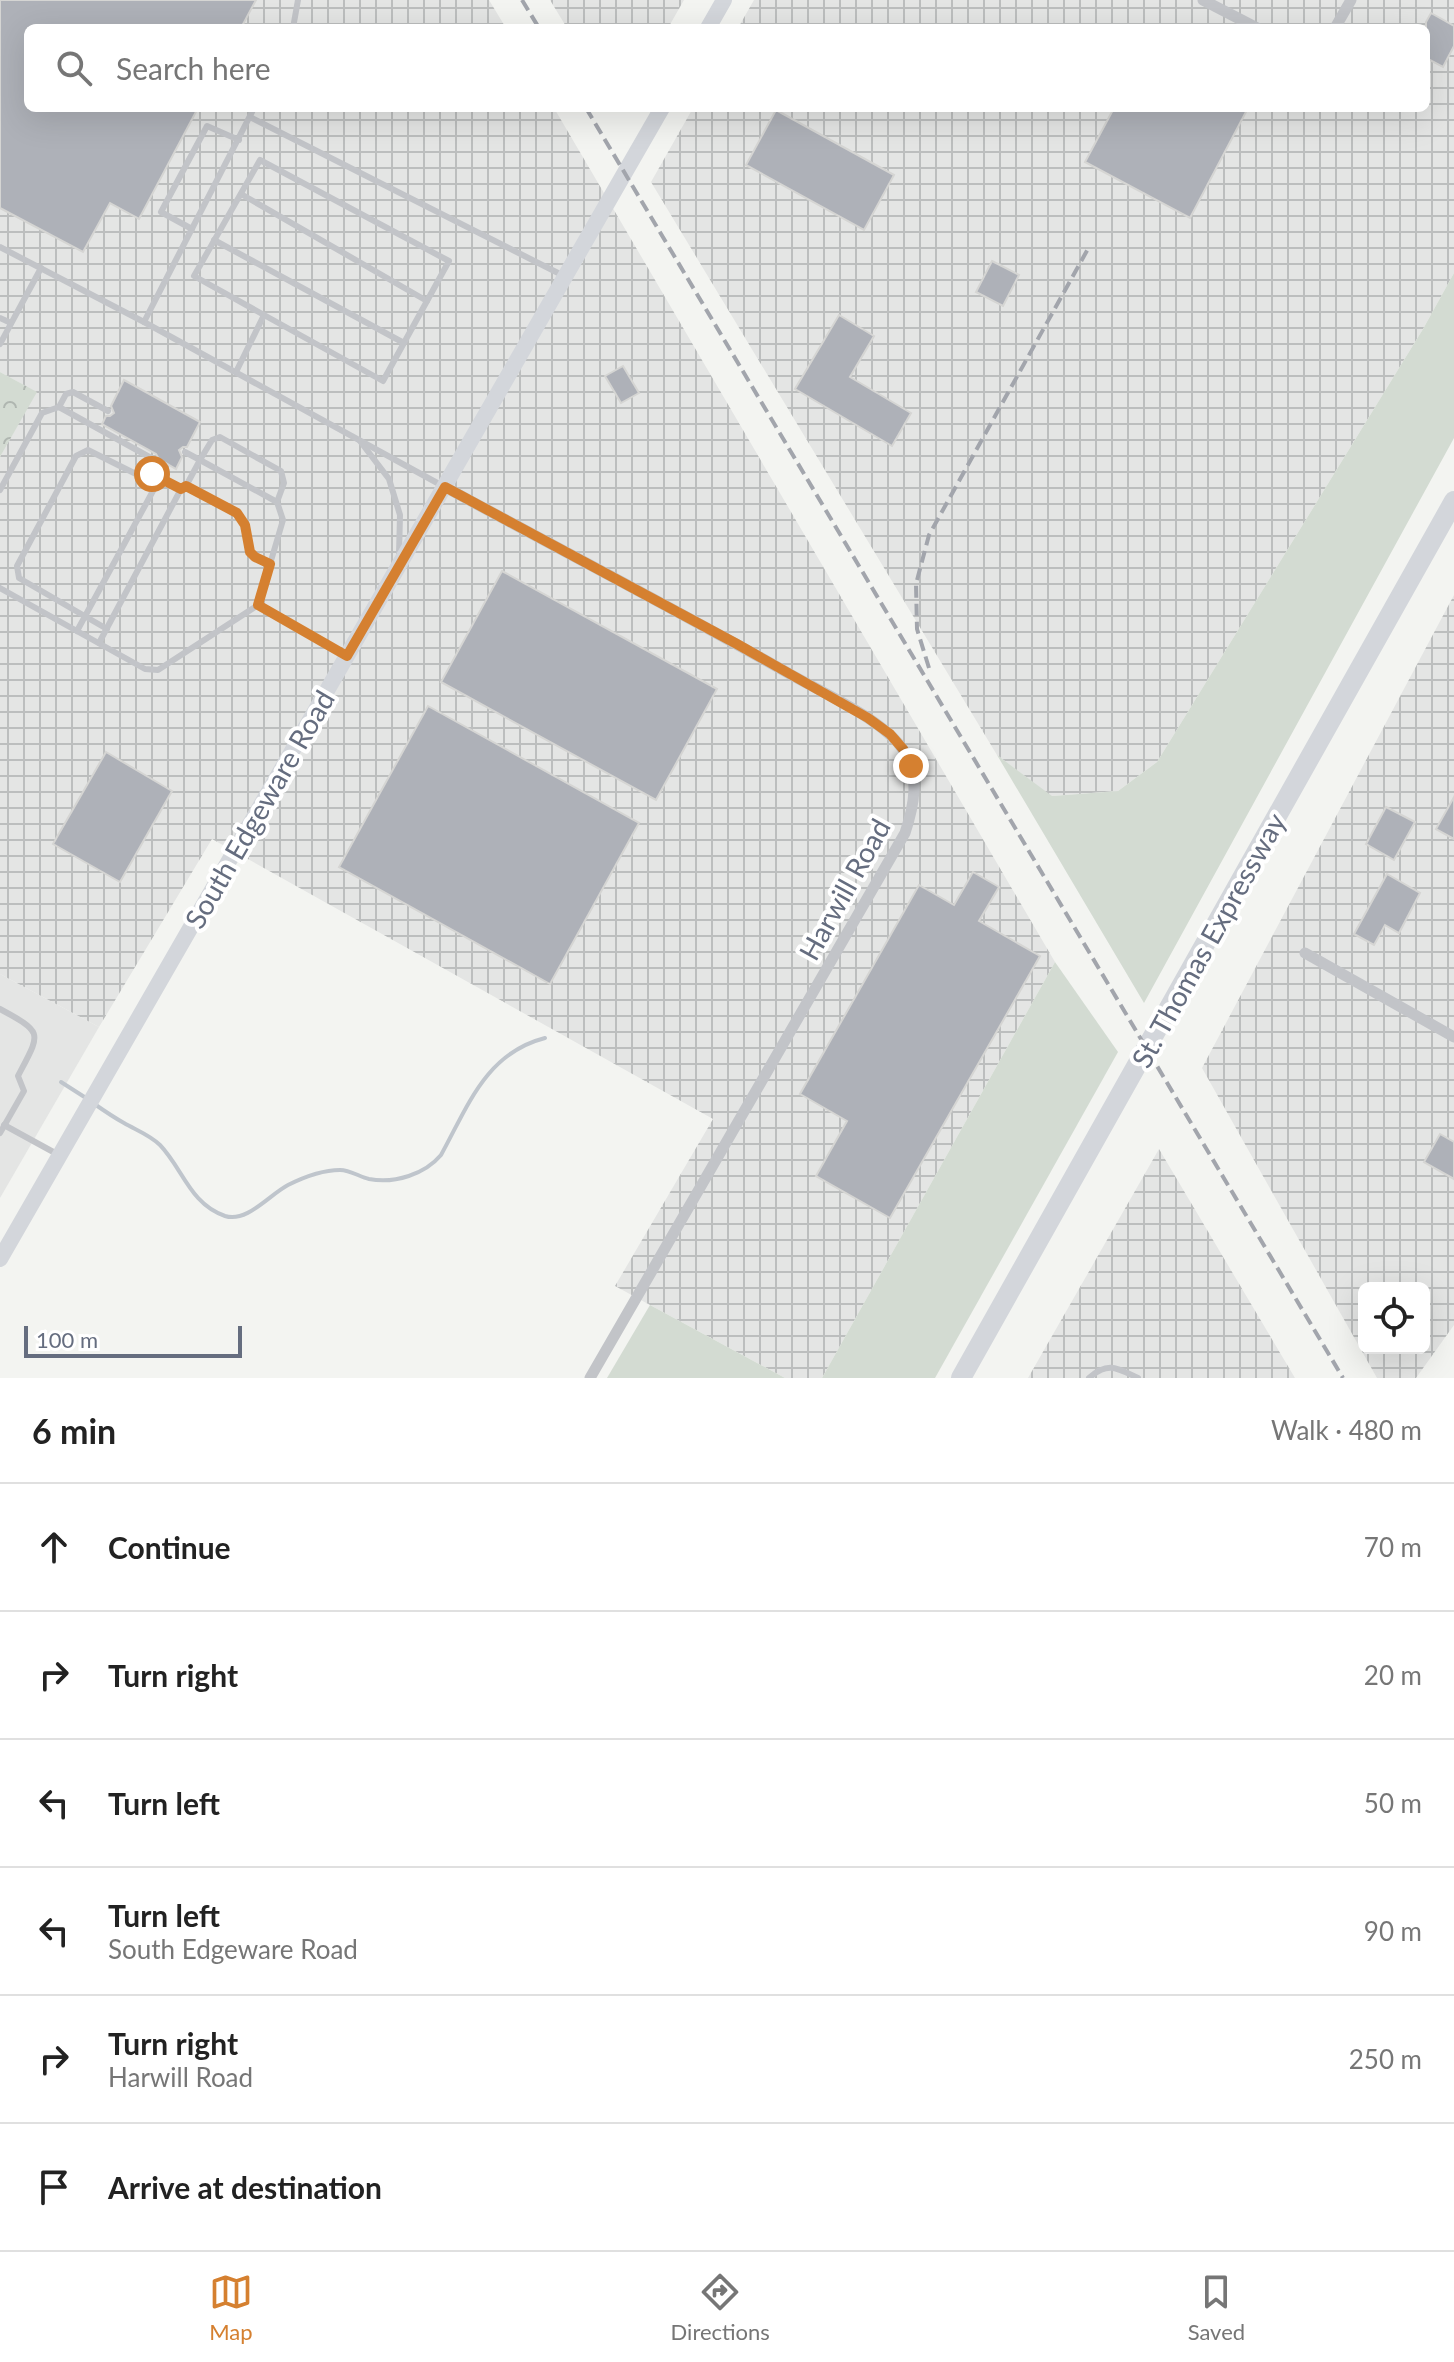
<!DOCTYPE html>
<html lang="en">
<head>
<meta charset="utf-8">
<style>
  :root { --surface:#fff; --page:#f6f6f6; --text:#222; --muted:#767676; --line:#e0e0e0; --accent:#d58030 }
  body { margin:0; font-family:Lato,sans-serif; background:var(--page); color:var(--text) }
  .controls { position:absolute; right:24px; bottom:24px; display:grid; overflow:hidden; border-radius:12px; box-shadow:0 8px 32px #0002 }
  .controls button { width:72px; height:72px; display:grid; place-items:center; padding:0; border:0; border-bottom:2px solid var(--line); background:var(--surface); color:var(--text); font:40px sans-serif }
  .scale { position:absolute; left:24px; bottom:20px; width:218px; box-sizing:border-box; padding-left:8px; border:4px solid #656d7f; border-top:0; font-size:22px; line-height:28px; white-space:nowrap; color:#656d7f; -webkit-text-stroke:6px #fff; paint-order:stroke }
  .stop { position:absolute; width:24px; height:24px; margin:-18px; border:6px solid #d58030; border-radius:50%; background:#fff }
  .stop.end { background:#d58030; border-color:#fff; box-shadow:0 2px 8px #0008 }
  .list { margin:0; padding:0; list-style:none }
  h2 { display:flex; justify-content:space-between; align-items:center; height:104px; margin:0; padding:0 32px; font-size:34px }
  h2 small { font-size:26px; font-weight:400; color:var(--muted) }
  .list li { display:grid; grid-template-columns:52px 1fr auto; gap:24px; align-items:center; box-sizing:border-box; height:128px; padding:0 32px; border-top:2px solid var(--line) }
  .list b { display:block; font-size:30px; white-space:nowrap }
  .list p { margin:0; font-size:26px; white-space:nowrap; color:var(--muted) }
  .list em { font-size:26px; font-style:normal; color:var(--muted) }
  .icon { flex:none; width:44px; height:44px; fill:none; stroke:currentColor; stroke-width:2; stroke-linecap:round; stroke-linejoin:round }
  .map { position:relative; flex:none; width:1454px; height:1378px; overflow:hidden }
  .search { position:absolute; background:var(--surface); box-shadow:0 8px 32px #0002; left:24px; right:24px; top:24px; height:88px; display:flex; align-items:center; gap:20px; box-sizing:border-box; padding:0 28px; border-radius:12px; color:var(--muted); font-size:30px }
  .sheet { height:872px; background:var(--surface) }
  nav { display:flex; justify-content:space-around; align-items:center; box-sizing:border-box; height:112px; border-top:2px solid var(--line); background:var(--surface); font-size:22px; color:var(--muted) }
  nav a { display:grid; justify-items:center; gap:4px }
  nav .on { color:var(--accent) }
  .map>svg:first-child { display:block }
</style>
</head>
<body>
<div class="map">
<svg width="1454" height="1378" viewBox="0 0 1454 1378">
  <defs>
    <pattern id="industrial-grid" width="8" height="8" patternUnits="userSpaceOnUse" patternTransform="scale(2)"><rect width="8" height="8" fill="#e4e5e4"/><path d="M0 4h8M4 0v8" fill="none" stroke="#bcbebe"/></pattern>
    <pattern id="forest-crowns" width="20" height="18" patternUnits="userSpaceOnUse" patternTransform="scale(2)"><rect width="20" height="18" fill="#d3dbd2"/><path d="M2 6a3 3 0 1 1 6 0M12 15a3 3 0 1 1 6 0" fill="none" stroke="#afb6b0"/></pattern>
  </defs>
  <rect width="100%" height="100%" fill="#f3f4f1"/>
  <!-- built -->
  <path fill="#e4e5e4" d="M0,974L99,1027L0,1198Z"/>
  <!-- industrial -->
  <g fill="url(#industrial-grid)" fill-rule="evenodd">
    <path d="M0,0H489L506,28H28V108H554L594,176L1055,962L822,1378H785L615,1286L713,1119L212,839L99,1027L0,974V457L36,392L0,372Z"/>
    <path d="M550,0H684L668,28H567Z"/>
    <path d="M754,0H1454V273L1423,329L1157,762L1118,791L1051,796L997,755L651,182L693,108H1426V28H738Z"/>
    <path d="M1454,595V1325L1416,1378H1377L1202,1068ZM1364,1288H1424V1348H1364Z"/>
    <path d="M1159,1149L1295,1378H1028Z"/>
  </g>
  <!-- grass -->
  <g fill="#d3dbd2">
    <path d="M1454,273V438L1144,1003L997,755L1052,796L1118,791L1157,762L1423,329Z"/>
    <path d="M1055,962L1118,1052L935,1378H822Z"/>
    <path d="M650,1305L785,1378H607Z"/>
  </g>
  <!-- forest -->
  <path fill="url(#forest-crowns)" d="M0,372L37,392L0,457Z"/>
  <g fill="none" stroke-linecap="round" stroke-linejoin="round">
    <!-- stream -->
    <g stroke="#bfc5cc" stroke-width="4">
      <path d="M61,1082L86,1098"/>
      <path d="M93,1103C103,1110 113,1117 124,1123C136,1130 150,1135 160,1145C183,1169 190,1204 225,1216C247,1223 269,1195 288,1185C304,1177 322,1170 340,1170C350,1170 360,1177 369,1179C395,1184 425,1174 441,1155C468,1106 486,1053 545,1038"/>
    </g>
  </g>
  <!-- building -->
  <g fill="#aeb1b8" stroke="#d5d5d3" stroke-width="2">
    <path d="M0,0H256L241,28H28V108H198L139,219L110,203L83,252L0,208Z"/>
    <path d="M1431,13L1454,26V46L1443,67L1426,58V22Z"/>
    <path d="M1114,108H1248L1190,218L1085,162Z"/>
    <path d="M776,110L894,175L864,230L746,165Z"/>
    <path d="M992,261L1019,275L1003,306L976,292Z"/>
    <path d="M839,315L874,336L850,377L911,413L892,446L795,389Z"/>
    <path d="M623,366L639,393L621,403L605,376Z"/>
    <path d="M124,380L200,422L187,447H183L179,450L182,457L176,469L159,459L156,454L102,424L106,416H110L114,413L111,406Z"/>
    <path d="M502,571L717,689L656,800L441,682Z"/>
    <path d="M428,706L639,823L550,984L339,867Z"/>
    <path d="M106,752L172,791L120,882L53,844Z"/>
    <path d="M1454,797V839L1436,829Z"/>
    <path d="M1386,807L1415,822L1394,860L1366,844Z"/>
    <path d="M973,872L999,887L979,921L1040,956L890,1218L816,1176L847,1121L800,1094L919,885L954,905Z"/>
    <path d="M1387,874L1420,893L1399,933L1385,925L1374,945L1354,934Z"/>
    <path d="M1440,1134L1454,1142V1179L1424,1162Z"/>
  </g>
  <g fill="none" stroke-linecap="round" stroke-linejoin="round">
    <!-- service -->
    <g stroke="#c2c4c8" stroke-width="6">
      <path d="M293,28L298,0"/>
      <path d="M250,117L564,276"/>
      <path d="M241,194L427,301"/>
      <path d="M192,229L161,212L207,126L239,140"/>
      <path d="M214,240L404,343"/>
      <path d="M0,247L144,322L441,485"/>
      <path d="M0,318L11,323"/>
      <path d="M144,322L254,108"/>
      <path d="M0,344L41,268"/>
      <path d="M236,372L264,315L383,381L449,261L260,160L194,276L264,315"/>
      <path d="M59,407L66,394L73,392L108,411"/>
      <path d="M360,441L389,479L400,515L399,554"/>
      <path d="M186,486L237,513L245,525L250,552L255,557L270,564"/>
      <path d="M0,490L42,413L59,407L153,459L152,474"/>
      <path d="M0,588L145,669L158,670L258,605L283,520L277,502L284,483L281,471L220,437L212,440L200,460L185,452"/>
      <path d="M258,605L344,654"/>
      <path d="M107,629L19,578L17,566L76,456L88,450L144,478L152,474L181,489"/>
      <path d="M77,631L160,478"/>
      <path d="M99,643L181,489L186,486L200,460L277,502"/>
      <path d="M0,1009C44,1033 41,1032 18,1076L24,1091L0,1133"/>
      <path d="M4,1125L57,1154"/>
      <path d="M1089,1378C1108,1361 1117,1368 1138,1378"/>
    </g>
    <!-- minor -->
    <g stroke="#c2c4c8" stroke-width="11">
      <path d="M1203,0L1257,28"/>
      <path d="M1335,28L1351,0"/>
      <path d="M445,487C559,549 675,609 788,673C821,692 885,720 904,751C920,777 914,806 905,833L590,1378"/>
      <path d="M1305,953L1454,1037"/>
    </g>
    <!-- secondary -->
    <g stroke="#d3d6db" stroke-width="16">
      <path d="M708,28L724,0"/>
      <path d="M0,1259L662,108"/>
    </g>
    <!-- motorway -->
    <path stroke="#d3d6db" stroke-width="20" d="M961,1378L1454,501"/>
    <!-- rail -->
    <g stroke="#a2a5ac" stroke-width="4" stroke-dasharray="12 6" stroke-linecap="butt">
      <path d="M522,0L539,28"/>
      <path d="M586,108L1343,1378"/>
      <path d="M929,668L917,629L916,584L929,535L1089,247"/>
    </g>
  </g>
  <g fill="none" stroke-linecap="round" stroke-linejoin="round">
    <!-- route -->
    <path stroke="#d58030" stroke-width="10" d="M152,474L181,489L186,486L237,513L245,525L250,552L255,557L270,564L258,605L347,656L445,487L737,644L868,718L890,734L903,749L911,766"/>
  </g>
  <g text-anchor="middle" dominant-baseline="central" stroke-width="8" stroke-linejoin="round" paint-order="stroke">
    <!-- street labels -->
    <g font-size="28" fill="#656d7f" stroke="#fff">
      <text transform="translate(259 809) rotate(-60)">South Edgeware Road</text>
      <text transform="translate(844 889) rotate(-61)">Harwill Road</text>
      <text transform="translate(1208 940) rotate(-61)">St. Thomas Expressway</text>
    </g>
  </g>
</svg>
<div class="controls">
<button><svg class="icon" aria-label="locate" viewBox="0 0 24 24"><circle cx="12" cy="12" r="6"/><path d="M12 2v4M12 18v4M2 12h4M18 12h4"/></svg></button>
</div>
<div class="scale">100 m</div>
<div class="stop" style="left:152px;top:474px"></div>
<div class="stop end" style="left:911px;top:766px"></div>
<div class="search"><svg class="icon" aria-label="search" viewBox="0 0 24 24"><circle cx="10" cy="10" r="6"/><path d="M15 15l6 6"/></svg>Search here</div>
</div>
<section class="sheet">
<h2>6 min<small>Walk · 480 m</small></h2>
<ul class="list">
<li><svg class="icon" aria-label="ahead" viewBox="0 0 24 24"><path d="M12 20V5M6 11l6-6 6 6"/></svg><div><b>Continue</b></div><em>70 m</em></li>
<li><svg class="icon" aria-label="right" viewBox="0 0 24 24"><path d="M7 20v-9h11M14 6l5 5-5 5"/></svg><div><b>Turn right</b></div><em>20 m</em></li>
<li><svg class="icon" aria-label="left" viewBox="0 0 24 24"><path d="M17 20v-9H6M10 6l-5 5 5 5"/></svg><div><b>Turn left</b></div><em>50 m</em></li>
<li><svg class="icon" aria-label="left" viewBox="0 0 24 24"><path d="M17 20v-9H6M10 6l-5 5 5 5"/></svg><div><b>Turn left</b><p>South Edgeware Road</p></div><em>90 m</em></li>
<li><svg class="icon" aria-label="right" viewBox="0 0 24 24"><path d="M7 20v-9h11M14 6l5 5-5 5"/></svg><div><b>Turn right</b><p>Harwill Road</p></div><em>250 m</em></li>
<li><svg class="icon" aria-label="arrive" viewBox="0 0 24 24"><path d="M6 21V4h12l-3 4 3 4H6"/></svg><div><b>Arrive at destination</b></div></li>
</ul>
</section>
<nav>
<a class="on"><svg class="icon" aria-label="map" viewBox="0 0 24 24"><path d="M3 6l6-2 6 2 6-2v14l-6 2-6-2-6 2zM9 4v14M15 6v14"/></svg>Map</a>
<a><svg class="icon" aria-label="directions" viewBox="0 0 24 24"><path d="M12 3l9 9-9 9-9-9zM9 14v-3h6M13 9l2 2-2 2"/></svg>Directions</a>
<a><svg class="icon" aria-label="saved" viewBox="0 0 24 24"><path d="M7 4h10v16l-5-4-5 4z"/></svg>Saved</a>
</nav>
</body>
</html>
